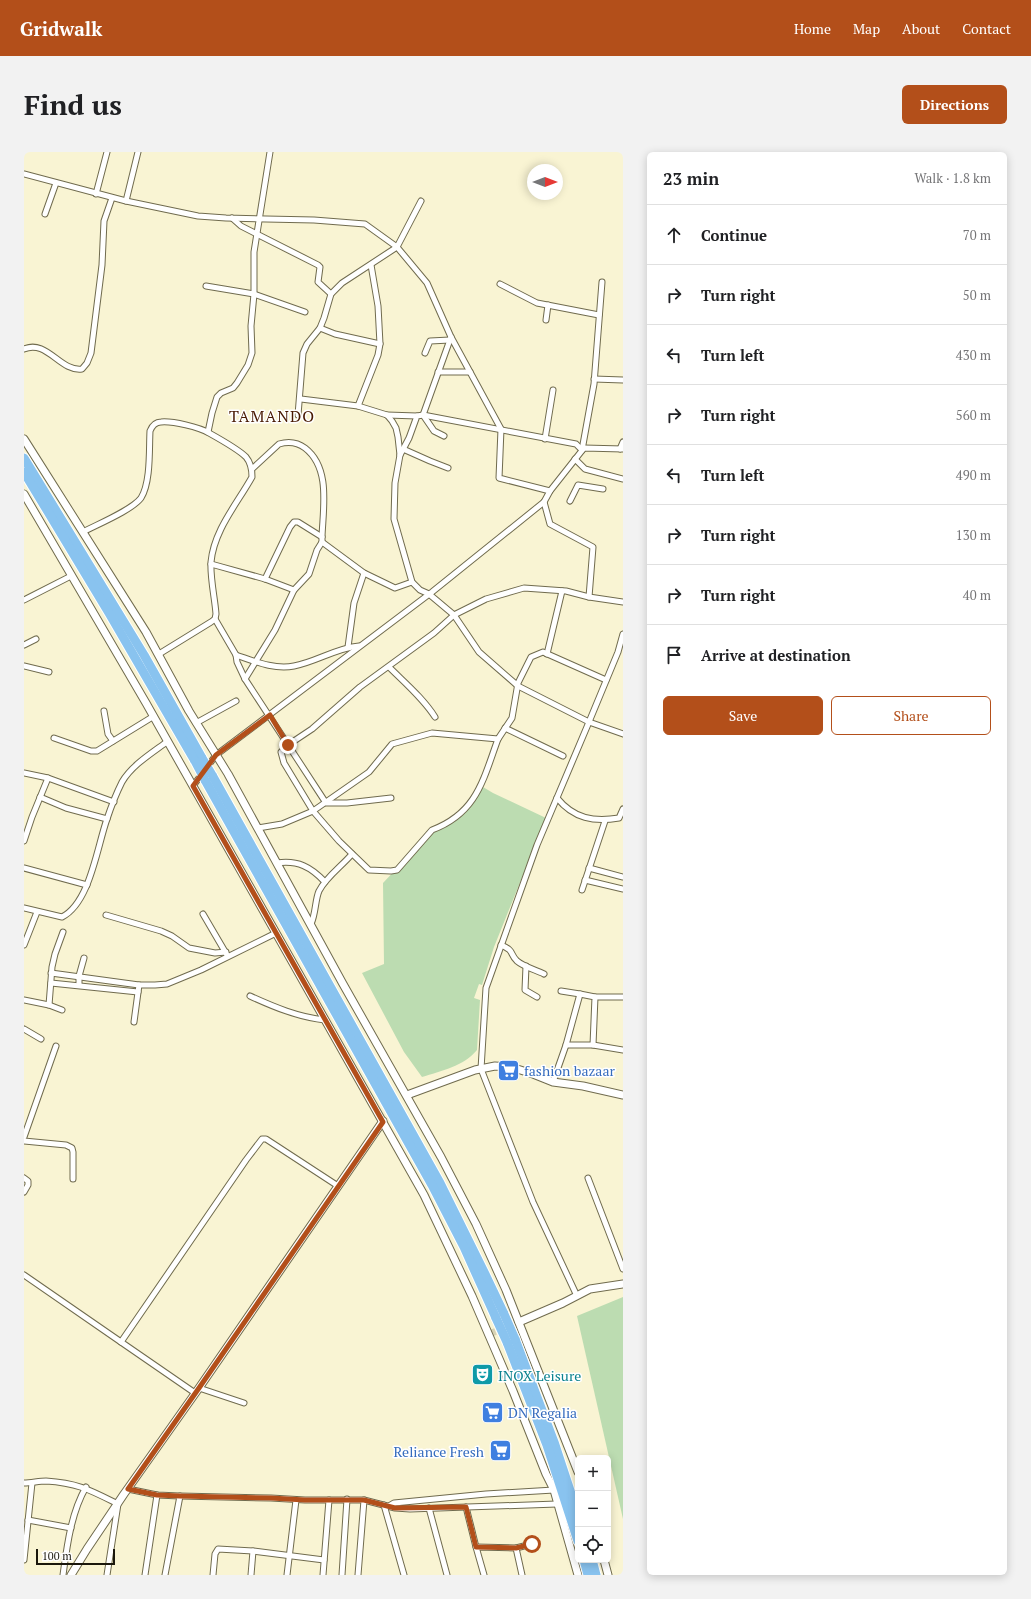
<!DOCTYPE html>
<html lang="en">
<head>
<meta charset="utf-8">
<style>
  :root { --surface:#fff; --page:#f2f2f2; --text:#202124; --muted:#757577; --line:#e0e0e0; --accent:#b34f1a }
  body { margin:0; font-family:"PT Serif",serif; background:var(--page); color:var(--text) }
  .controls { position:absolute; right:12px; bottom:12px; display:grid; overflow:hidden; border-radius:6px; box-shadow:0 2px 10px #0003 }
  .controls button { width:36px; height:36px; display:grid; place-items:center; padding:0; border:0; border-bottom:1px solid var(--line); background:var(--surface); color:var(--text); font:20px sans-serif }
  .compass { position:absolute; left:503px; top:12px; width:36px; height:36px; border-radius:50%; background:var(--surface); box-shadow:0 2px 10px #0003; rotate:90deg }
  .scale { position:absolute; left:12px; bottom:10px; width:79px; box-sizing:border-box; padding-left:4px; border:2px solid #1a170c; border-top:0; font-size:11px; line-height:14px; white-space:nowrap; color:#1a170c; -webkit-text-stroke:3px #fff; paint-order:stroke }
  .stop { position:absolute; width:12px; height:12px; margin:-9px; border:3px solid #b34f1a; border-radius:50%; background:#fff }
  .stop.end { background:#b34f1a; border-color:#fff; box-shadow:0 1px 4px #0008 }
  .list { margin:0; padding:0; list-style:none }
  h2 { display:flex; justify-content:space-between; align-items:center; height:52px; margin:0; padding:0 16px; font-size:17px }
  h2 small { font-size:13px; font-weight:400; color:var(--muted) }
  .list li { display:grid; grid-template-columns:26px 1fr auto; gap:12px; align-items:center; box-sizing:border-box; height:60px; padding:0 16px; border-top:1px solid var(--line) }
  .list b { display:block; font-size:15px; white-space:nowrap }
  .list em { font-size:13px; font-style:normal; color:var(--muted) }
  .actions { display:flex; gap:8px; padding:12px 16px }
  .actions a { flex:1; padding:9px 0; border:1px solid var(--accent); border-radius:6px; text-align:center; font-size:14px; color:var(--accent) }
  .actions .main { background:var(--accent); color:#fff }
  .icon { flex:none; width:22px; height:22px; fill:none; stroke:currentColor; stroke-width:2; stroke-linecap:round; stroke-linejoin:round }
  .map { position:relative; flex:none; width:599px; height:1423px; overflow:hidden; border-radius:6px }
  header { display:flex; align-items:center; gap:24px; box-sizing:border-box; height:56px; padding:0 20px; background:var(--accent); color:#fff }
  header strong { font-size:19px }
  nav { display:flex; gap:22px; margin-inline-start:auto; font-size:14px }
  .intro { display:flex; align-items:center; justify-content:space-between; box-sizing:border-box; height:96px; padding:0 24px }
  h1 { margin:0; font-size:28px }
  .button { padding:10px 18px; border-radius:6px; background:var(--accent); color:#fff; font-size:14px; font-weight:700 }
  main { display:flex; gap:24px; padding:0 24px }
  aside { flex:1; background:var(--surface); border-radius:6px; box-shadow:0 2px 10px #0003 }
  .map>svg:first-child { display:block }
</style>
</head>
<body>
<header>
<strong>Gridwalk</strong>
<nav><a>Home</a><a>Map</a><a>About</a><a>Contact</a></nav>
</header>
<div class="intro"><h1>Find us</h1><a class="button">Directions</a></div>
<main>
<div class="map">
<svg width="599" height="1423" viewBox="0 0 599 1423">
  <rect width="100%" height="100%" fill="#f9f4d3"/>
  <!-- green -->
  <g fill="#bcdcb1">
    <path d="M459,635L469,641L522,666L470,795L458,833L455,832L450,846L456,848L453,898C440,914 417,919 398,925L380,900L338,821L360,812L359,731L409,678L418,675L439,663Z"/>
    <path d="M599,1145V1367L553,1164Z"/>
  </g>
  <g fill="none" stroke-linecap="round" stroke-linejoin="round">
    <!-- secondary-tunnel -->
    <path stroke="#d8d3b5" stroke-width="7" stroke-dasharray="7 3.5" stroke-linecap="butt" d="M465,1182L495,1170"/>
    <defs>
      <g id="street">
        <path d="M0,22L102,49L174,64L202,66L290,68L341,72L373,95L403,131L427,185L477,277L475,326L526,339"/>
        <path d="M72,42L83,0"/>
        <path d="M102,49L114,0"/>
        <path d="M21,62L32,31"/>
        <path d="M208,66L217,74L294,113L296,115L294,130L307,142"/>
        <path d="M476,132L513,151L575,163"/>
        <path d="M182,134L230,142L281,160"/>
        <path d="M522,168L524,153"/>
        <path d="M296,176L311,182L356,192"/>
        <path d="M0,197C23,187 36,220 58,217L63,211L67,201L78,113L80,69L88,46"/>
        <path d="M401,201L406,189L426,188"/>
        <path d="M414,220H446"/>
        <path d="M570,227L599,228"/>
        <path d="M277,247L334,254L363,263L368,269L372,276L374,285L376,303L371,331L370,367L388,430L396,438L405,442L430,463L455,500L494,534L565,570L599,582"/>
        <path d="M334,254L354,203L356,192L354,154L347,113"/>
        <path d="M274,263L279,201L283,192L296,176L300,166L307,142L318,131L373,95L397,49"/>
        <path d="M363,263L393,264"/>
        <path d="M184,280L188,261L193,245L197,241L209,236L213,231L224,213L228,201L227,174L230,142V100L246,0"/>
        <path d="M420,284L410,279L399,263L427,185"/>
        <path d="M521,287L529,238"/>
        <path d="M379,297L406,309L424,316"/>
        <path d="M596,297L599,290"/>
        <path d="M558,298L570,232L578,130"/>
        <path d="M376,303L385,286L393,264L399,263L552,292L558,298"/>
        <path d="M551,307L561,317L599,327"/>
        <path d="M546,349L554,333L579,337"/>
        <path d="M520,350L526,372L569,395L565,445"/>
        <path d="M59,380C74,372 108,358 117,346C127,330 125,297 126,279C128,274 131,270 137,270C149,269 175,275 185,281C194,286 215,298 222,305C227,311 228,317 228,325C213,352 190,378 187,410C186,426 191,447 192,462L191,467L187,470L135,502"/>
        <path d="M298,390L340,421L371,436L388,430"/>
        <path d="M187,412L241,427L270,438"/>
        <path d="M241,427L266,375L270,370H274L298,385"/>
        <path d="M0,448L47,424"/>
        <path d="M191,467L212,503L213,510L221,527L302,651H323L367,646"/>
        <path d="M0,493L12,487"/>
        <path d="M324,495L330,451L340,421"/>
        <path d="M523,502L538,439"/>
        <path d="M212,503C230,509 250,518 270,514C292,510 312,496 335,494"/>
        <path d="M0,514L25,520"/>
        <path d="M365,515C381,531 399,546 411,565"/>
        <path d="M221,527L251,478L270,438L285,422L293,398L298,390V385C299,356 307,316 281,296C273,290 265,289 255,292L228,317"/>
        <path d="M80,559L84,582L89,589"/>
        <path d="M172,571L212,549"/>
        <path d="M481,576L539,604"/>
        <path d="M30,586L67,599H73L130,564"/>
        <path d="M474,587C459,628 453,661 408,678L373,718L367,719L345,718L315,689L289,659L260,611L257,600L264,593L288,577L336,535L410,481L430,463L462,447L500,436L542,439L565,445L599,450"/>
        <path d="M0,621L24,626L90,650"/>
        <path d="M169,634L192,603L408,440L520,350L526,339L560,296L599,297"/>
        <path d="M16,645L42,656L83,667"/>
        <path d="M533,646C550,667 570,670 595,666L599,657"/>
        <path d="M234,676L258,672L289,659L345,620L368,592L408,581L474,587L488,566L494,531L507,505L519,500L582,528"/>
        <path d="M0,689L8,665L24,626"/>
        <path d="M253,711C274,708 287,715 301,730"/>
        <path d="M0,716L63,733"/>
        <path d="M565,716L599,725"/>
        <path d="M561,728L599,737"/>
        <path d="M558,738L581,669"/>
        <path d="M0,756L38,765C66,751 73,695 83,667C87,655 92,642 98,630C108,613 128,601 144,589"/>
        <path d="M179,762L203,803"/>
        <path d="M82,763L137,779L148,784L165,796L191,801L202,800"/>
        <path d="M287,772C292,761 291,748 295,739C302,725 318,714 328,702"/>
        <path d="M0,793L13,760"/>
        <path d="M477,793C491,799 485,801 493,809C500,815 512,818 520,822"/>
        <path d="M502,814L501,838L513,845"/>
        <path d="M27,821L115,833H131L143,832L177,818L252,781"/>
        <path d="M27,831L114,840"/>
        <path d="M55,833V824L60,806"/>
        <path d="M537,839L556,842"/>
        <path d="M226,844C250,855 274,865 301,868"/>
        <path d="M571,845H599"/>
        <path d="M0,848L25,853L38,858"/>
        <path d="M25,853L28,815L31,802L39,780"/>
        <path d="M110,870L115,833"/>
        <path d="M0,877L17,887"/>
        <path d="M542,893H569L599,898"/>
        <path d="M529,930L542,893L556,842L571,845L569,893"/>
        <path d="M0,985L32,894"/>
        <path d="M0,989L42,993L48,996L49,1000V1027"/>
        <path d="M0,1026L4,1029V1033L0,1040"/>
        <path d="M564,1026L599,1117"/>
        <path d="M0,1123L97,1190"/>
        <path d="M553,1144L509,1050L457,917L462,836L513,693L565,570L594,500L599,482"/>
        <path d="M175,1236L220,1251"/>
        <path d="M171,1241L97,1190L222,1008L238,987H242L314,1034"/>
        <path d="M0,1331C7,1331 15,1329 22,1329C54,1331 66,1338 94,1352L83,1423"/>
        <path d="M104,1337L133,1343L156,1344L247,1346L281,1348H340L371,1356L386,1357L533,1352"/>
        <path d="M360,1353L380,1423"/>
        <path d="M365,1354L370,1351L462,1342L530,1338"/>
        <path d="M442,1355L452,1395"/>
        <path d="M405,1356L423,1423"/>
        <path d="M4,1368L47,1376"/>
        <path d="M492,1396L498,1423"/>
        <path d="M0,1408L8,1331"/>
        <path d="M39,1423C43,1394 47,1361 62,1335"/>
        <path d="M121,1423L133,1343"/>
        <path d="M141,1423L156,1344"/>
        <path d="M189,1423L191,1402L194,1397L229,1399L300,1408"/>
        <path d="M227,1423L229,1399"/>
        <path d="M263,1423L272,1348"/>
        <path d="M299,1423L305,1348"/>
        <path d="M318,1423L323,1347"/>
        <path d="M334,1423L340,1348"/>
        <path d="M460,1423L452,1395L492,1396L508,1392"/>
      </g>
      <g id="secondary">
        <path d="M0,287L122,480L165,559L204,622L319,832L417,1005L452,1072L482,1138L554,1320"/>
        <path d="M0,342L122,551L400,1043L448,1144L489,1239L522,1322L530,1338L554,1423"/>
        <path d="M383,943L451,918L471,914L487,915L509,922L529,930L559,934L599,943"/>
        <path d="M495,1170L539,1151L566,1137L599,1132"/>
        <path d="M580,1408L584,1423"/>
        <path d="M47,1423L63,1397L100,1342L175,1236L359,969"/>
      </g>
      <g id="highway">
        <path d="M0,306L120,503L178,606"/>
        <path d="M0,320L85,461L171,609"/>
        <path d="M188,623L416,1031L461,1122L480,1162"/>
        <path d="M181,628L408,1033L440,1095L472,1166"/>
        <path d="M491,1187L530,1290L554,1363"/>
        <path d="M483,1190L523,1293L554,1389"/>
        <path d="M560,1408L564,1423"/>
        <path d="M568,1408L572,1423"/>
      </g>
    </defs>
    <!-- street casing -->
    <use href="#street" stroke="#706b4e" stroke-width="7"/>
    <!-- secondary casing -->
    <use href="#secondary" stroke="#706b4e" stroke-width="9"/>
    <!-- highway casing -->
    <use href="#highway" stroke="#fff" stroke-width="11"/>
    <!-- street -->
    <use href="#street" stroke="#fff" stroke-width="5"/>
    <!-- secondary -->
    <use href="#secondary" stroke="#fff" stroke-width="7"/>
    <!-- highway -->
    <use href="#highway" stroke="#89c3ef" stroke-width="9"/>
    <defs>
      <g id="highway-bridge">
        <path d="M178,606L188,623"/>
        <path d="M171,609L181,628"/>
        <path d="M480,1162L491,1187"/>
        <path d="M472,1166L483,1190"/>
      </g>
    </defs>
    <!-- highway-bridge casing -->
    <use href="#highway-bridge" stroke="#fff" stroke-width="11" stroke-linecap="butt"/>
    <!-- highway-bridge -->
    <use href="#highway-bridge" stroke="#89c3ef" stroke-width="9"/>
  </g>
  <g fill="none" stroke-linecap="round" stroke-linejoin="round">
    <!-- route -->
    <path stroke="#b34f1a" stroke-width="5" d="M264,593L246,563L192,603L169,634L359,970L175,1236L104,1337L133,1343L156,1344L247,1346L281,1348H340L371,1356L442,1355L452,1395L492,1396L508,1392"/>
  </g>
  <!-- icons -->
  <defs>
    <symbol id="supermarket-square" viewBox="-11 -11 22 22"><rect x="-9" y="-9" width="18" height="18" rx="4" fill="#3f7fe0" stroke="#fff"/><path d="M-6-5.5h2.5l.6 2H6L4.5 2H-2.5L-4.4-4H-6ZM-1.5 3.2a1.3 1.3 0 1 0 .1 0ZM3 3.2a1.3 1.3 0 1 0 .1 0Z" fill="#fff"/></symbol>
    <symbol id="theatre-square" viewBox="-11 -11 22 22"><rect x="-9" y="-9" width="18" height="18" rx="4" fill="#0f9aa8" stroke="#fff"/><path d="M-5-5.5Q0-4 5-5.5V0Q5 5 0 6Q-5 5-5 0ZM-3.3-2.5H-1v1.5H-3.3ZM1-2.5H3.3v1.5H1ZM-2.8 1Q0 5.5 2.8 1Z" fill="#fff"/></symbol>
  </defs>
  <g fill-rule="evenodd">
    <use href="#supermarket-square" x="472" y="906" width="25" height="25"/>
    <use href="#theatre-square" x="446" y="1210" width="25" height="25"/>
    <use href="#supermarket-square" x="456" y="1248" width="25" height="25"/>
    <use href="#supermarket-square" x="464" y="1286" width="25" height="25"/>
  </g>
  <g text-anchor="middle" dominant-baseline="central" stroke-width="3" stroke-linejoin="round" paint-order="stroke">
    <!-- shop labels -->
    <g font-size="14" fill="#366cbe" stroke="#fff" text-anchor="start">
      <text x="500" y="918">fashion bazaar</text>
      <text x="484" y="1260">DN Regalia</text>
      <text x="460" y="1299" text-anchor="end">Reliance Fresh</text>
    </g>
    <!-- culture labels -->
    <g font-size="14" fill="#0d838f" stroke="#fff" text-anchor="start">
      <text x="474" y="1223">INOX Leisure</text>
    </g>
    <!-- quarter labels -->
    <g font-size="16" letter-spacing="1" fill="#471800" stroke="#fff">
      <text x="248" y="264">TAMANDO</text>
    </g>
  </g>
</svg>
<div class="controls">
<button>+</button>
<button>−</button>
<button><svg class="icon" aria-label="locate" viewBox="0 0 24 24"><circle cx="12" cy="12" r="6"/><path d="M12 2v4M12 18v4M2 12h4M18 12h4"/></svg></button>
</div>
<svg class="compass" viewBox="-18 -18 36 36"><path d="M0-13l5 13h-10z" fill="#e53935"/><path d="M0 13l5-13h-10z" fill="#757577"/></svg>
<div class="scale">100 m</div>
<div class="stop" style="left:508px;top:1392px"></div>
<div class="stop end" style="left:264px;top:593px"></div>
</div>
<aside>
<h2>23 min<small>Walk · 1.8 km</small></h2>
<ul class="list">
<li><svg class="icon" aria-label="ahead" viewBox="0 0 24 24"><path d="M12 20V5M6 11l6-6 6 6"/></svg><div><b>Continue</b></div><em>70 m</em></li>
<li><svg class="icon" aria-label="right" viewBox="0 0 24 24"><path d="M7 20v-9h11M14 6l5 5-5 5"/></svg><div><b>Turn right</b></div><em>50 m</em></li>
<li><svg class="icon" aria-label="left" viewBox="0 0 24 24"><path d="M17 20v-9H6M10 6l-5 5 5 5"/></svg><div><b>Turn left</b></div><em>430 m</em></li>
<li><svg class="icon" aria-label="right" viewBox="0 0 24 24"><path d="M7 20v-9h11M14 6l5 5-5 5"/></svg><div><b>Turn right</b></div><em>560 m</em></li>
<li><svg class="icon" aria-label="left" viewBox="0 0 24 24"><path d="M17 20v-9H6M10 6l-5 5 5 5"/></svg><div><b>Turn left</b></div><em>490 m</em></li>
<li><svg class="icon" aria-label="right" viewBox="0 0 24 24"><path d="M7 20v-9h11M14 6l5 5-5 5"/></svg><div><b>Turn right</b></div><em>130 m</em></li>
<li><svg class="icon" aria-label="right" viewBox="0 0 24 24"><path d="M7 20v-9h11M14 6l5 5-5 5"/></svg><div><b>Turn right</b></div><em>40 m</em></li>
<li><svg class="icon" aria-label="arrive" viewBox="0 0 24 24"><path d="M6 21V4h12l-3 4 3 4H6"/></svg><div><b>Arrive at destination</b></div></li>
</ul>
<div class="actions"><a class="main">Save</a><a>Share</a></div>
</aside>
</main>
</body>
</html>
